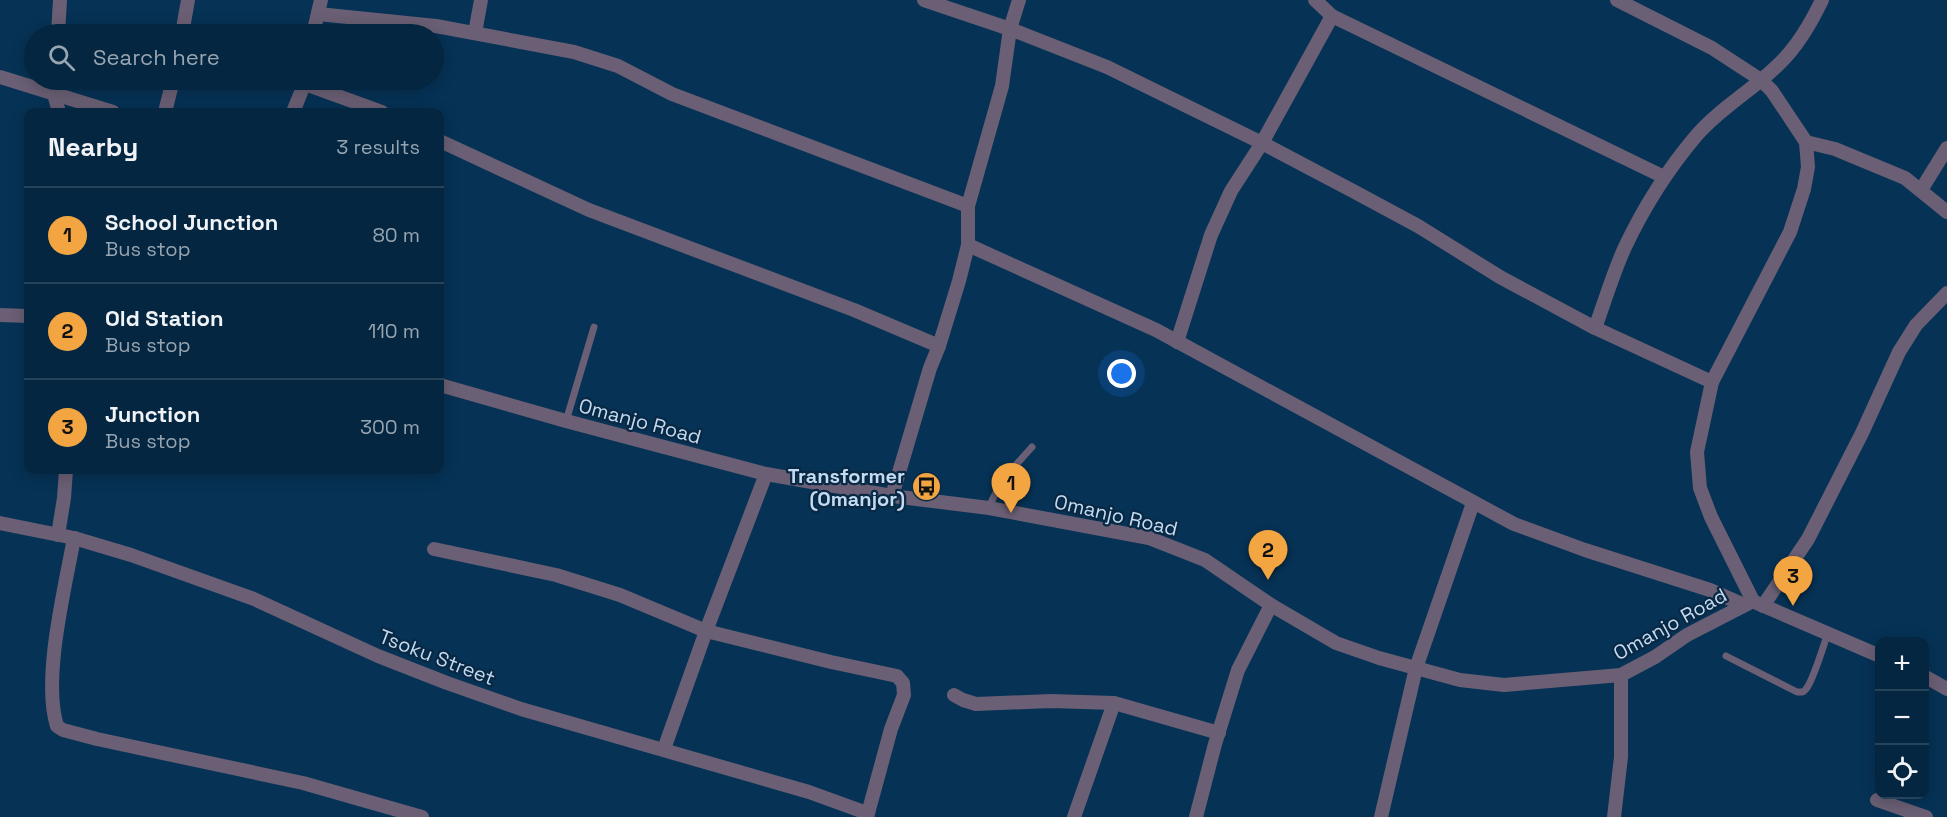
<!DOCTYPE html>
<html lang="en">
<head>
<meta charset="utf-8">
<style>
  :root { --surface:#042640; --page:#12324b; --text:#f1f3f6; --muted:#97a5b1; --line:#254359; --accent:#f3a542 }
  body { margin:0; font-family:"Space Grotesk",sans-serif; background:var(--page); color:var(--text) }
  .controls { position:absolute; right:18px; bottom:18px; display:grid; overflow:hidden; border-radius:12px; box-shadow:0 3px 15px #0003 }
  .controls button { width:54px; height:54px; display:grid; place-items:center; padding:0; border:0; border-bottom:2px solid var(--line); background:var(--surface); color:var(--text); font:30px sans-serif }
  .you { position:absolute; left:1122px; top:374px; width:21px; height:21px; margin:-15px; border:4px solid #fff; border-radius:50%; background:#1a73e8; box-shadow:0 0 0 9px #1a73e833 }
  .badge { display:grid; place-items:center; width:39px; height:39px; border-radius:50%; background:var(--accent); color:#111; font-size:20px; font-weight:700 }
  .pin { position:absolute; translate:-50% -50px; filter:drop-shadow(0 2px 3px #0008) }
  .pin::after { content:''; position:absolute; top:32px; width:21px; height:18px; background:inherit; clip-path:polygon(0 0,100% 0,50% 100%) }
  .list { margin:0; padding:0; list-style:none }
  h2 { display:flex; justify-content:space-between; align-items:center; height:78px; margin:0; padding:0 24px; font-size:26px }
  h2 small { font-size:20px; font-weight:400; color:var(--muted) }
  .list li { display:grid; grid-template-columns:39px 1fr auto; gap:18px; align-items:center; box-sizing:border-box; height:96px; padding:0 24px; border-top:2px solid var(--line) }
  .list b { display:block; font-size:22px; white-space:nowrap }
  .list p { margin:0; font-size:20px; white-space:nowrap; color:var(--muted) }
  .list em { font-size:20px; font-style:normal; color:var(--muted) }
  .icon { flex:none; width:33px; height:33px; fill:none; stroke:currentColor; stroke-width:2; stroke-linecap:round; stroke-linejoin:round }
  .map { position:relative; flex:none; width:1947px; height:817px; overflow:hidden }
  .search { position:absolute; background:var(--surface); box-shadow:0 3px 15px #0003; left:24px; top:24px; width:420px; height:66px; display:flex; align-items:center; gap:15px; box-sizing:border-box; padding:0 21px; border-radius:33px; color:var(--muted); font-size:22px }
  .panel { position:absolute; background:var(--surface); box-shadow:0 3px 15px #0003; left:24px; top:108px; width:420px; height:366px; border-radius:12px }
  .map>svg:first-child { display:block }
</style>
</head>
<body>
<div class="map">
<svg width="1947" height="817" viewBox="0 0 1947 817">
  <rect width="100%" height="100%" fill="#063255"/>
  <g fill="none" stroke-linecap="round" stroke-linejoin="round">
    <!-- lane -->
    <g stroke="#6a5f74" stroke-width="7">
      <path d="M566,421L594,327"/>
      <path d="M989,508C998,483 1015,466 1032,447"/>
      <path d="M1726,656L1797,692C1802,692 1803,693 1806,689C1814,679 1823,646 1828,633"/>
    </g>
    <!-- street -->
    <g stroke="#6a5f74" stroke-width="14">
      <path d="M924,0L1010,29L1107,67L1262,143L1353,191L1418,226L1500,277L1595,328L1712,382"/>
      <path d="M1315,0L1332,16L1664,177"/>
      <path d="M1617,0L1712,48L1761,80L1772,91L1806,142L1808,167L1804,189L1790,232L1712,382L1697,452L1700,488L1711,517L1753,601"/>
      <path d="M318,14L436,26L574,52L618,66L672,94L968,206"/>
      <path d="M475,33L481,0"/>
      <path d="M58,34L60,0"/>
      <path d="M182,34L188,0"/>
      <path d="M313,34L321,0"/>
      <path d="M0,77L113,112"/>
      <path d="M55,80L54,94L59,112"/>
      <path d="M305,84L382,112"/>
      <path d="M165,112L173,80"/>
      <path d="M293,112L306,80"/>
      <path d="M440,141L589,210L854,310L939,346"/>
      <path d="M1806,142L1835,149L1905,178L1947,212"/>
      <path d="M1921,190L1947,148"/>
      <path d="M968,245L1156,330L1514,524L1585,550L1710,590L1744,605"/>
      <path d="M0,315L28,316"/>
      <path d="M1595,328C1605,301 1613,273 1625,247C1644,207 1668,169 1696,136C1720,108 1753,90 1779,64C1798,46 1811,23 1822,0"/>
      <path d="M1177,342L1211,235L1231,191L1262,143L1332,16"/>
      <path d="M440,385L566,421L766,474L892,496L989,508L1149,538L1205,560L1271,605L1336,643L1379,658L1460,680L1504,685L1621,675L1655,657L1687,635L1753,601"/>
      <path d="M892,496L930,368L939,346L959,281L968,245V206L1002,86L1010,29L1019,0"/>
      <path d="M0,523L74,538L131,555L254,599L378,656L447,683L521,709L809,792L867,813"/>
      <path d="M58,535L64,498L66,470"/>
      <path d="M74,538C65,588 42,679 57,726L63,730L97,739L303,783L422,817"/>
      <path d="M434,549L556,575L620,595L706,631L831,662L897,676L903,683L904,695L891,729L867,817"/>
      <path d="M1757,603L1880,656"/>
      <path d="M1763,606L1808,539L1862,433L1899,352L1916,325L1947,293"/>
      <path d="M1924,676L1947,689"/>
      <path d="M954,695L963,700L976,704L1051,701L1114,703L1219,733"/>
      <path d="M664,749L706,631L766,474"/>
      <path d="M1877,800L1926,817"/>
      <path d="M1074,817L1114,703"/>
      <path d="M1196,817L1215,744L1238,670L1271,605"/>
      <path d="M1381,817L1416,668L1473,503"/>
      <path d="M1614,817L1621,757V675"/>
    </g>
  </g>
  <!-- icons -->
  <defs>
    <symbol id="bus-disc" viewBox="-11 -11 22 22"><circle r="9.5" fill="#f3a542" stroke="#082843"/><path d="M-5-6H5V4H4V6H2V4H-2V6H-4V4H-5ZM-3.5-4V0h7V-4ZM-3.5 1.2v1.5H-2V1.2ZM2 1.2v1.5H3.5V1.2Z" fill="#111"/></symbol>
  </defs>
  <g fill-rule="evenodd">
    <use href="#bus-disc" x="910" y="470" width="33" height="33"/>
  </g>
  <g text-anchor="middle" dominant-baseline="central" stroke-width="4.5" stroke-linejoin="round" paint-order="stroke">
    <!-- street labels -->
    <g font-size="20" fill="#c4daf1" stroke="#082843">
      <text transform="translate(640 421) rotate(15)">Omanjo Road</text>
      <text transform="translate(1116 515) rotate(13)">Omanjo Road</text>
      <text transform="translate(1670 624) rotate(-29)">Omanjo Road</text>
      <text transform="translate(437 657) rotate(21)">Tsoku Street</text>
    </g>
    <!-- poi labels -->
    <g font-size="20" font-weight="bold" fill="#c4daf1" stroke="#082843" text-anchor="end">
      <text x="905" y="476">Transformer<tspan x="905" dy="23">(Omanjor)</tspan></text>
    </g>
  </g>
</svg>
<div class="controls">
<button>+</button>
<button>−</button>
<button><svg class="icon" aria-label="locate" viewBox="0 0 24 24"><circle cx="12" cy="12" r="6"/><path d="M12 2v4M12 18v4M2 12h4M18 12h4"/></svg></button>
</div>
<div class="you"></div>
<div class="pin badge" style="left:1011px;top:513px">1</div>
<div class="pin badge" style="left:1268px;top:580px">2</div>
<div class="pin badge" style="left:1793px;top:606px">3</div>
<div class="search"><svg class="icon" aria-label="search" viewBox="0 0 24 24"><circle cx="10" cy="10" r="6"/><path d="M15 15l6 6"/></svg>Search here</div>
<section class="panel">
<h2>Nearby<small>3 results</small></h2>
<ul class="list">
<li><span class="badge">1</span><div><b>School Junction</b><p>Bus stop</p></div><em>80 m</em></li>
<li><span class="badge">2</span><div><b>Old Station</b><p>Bus stop</p></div><em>110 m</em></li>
<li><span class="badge">3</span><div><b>Junction</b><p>Bus stop</p></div><em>300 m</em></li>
</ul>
</section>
</div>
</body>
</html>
